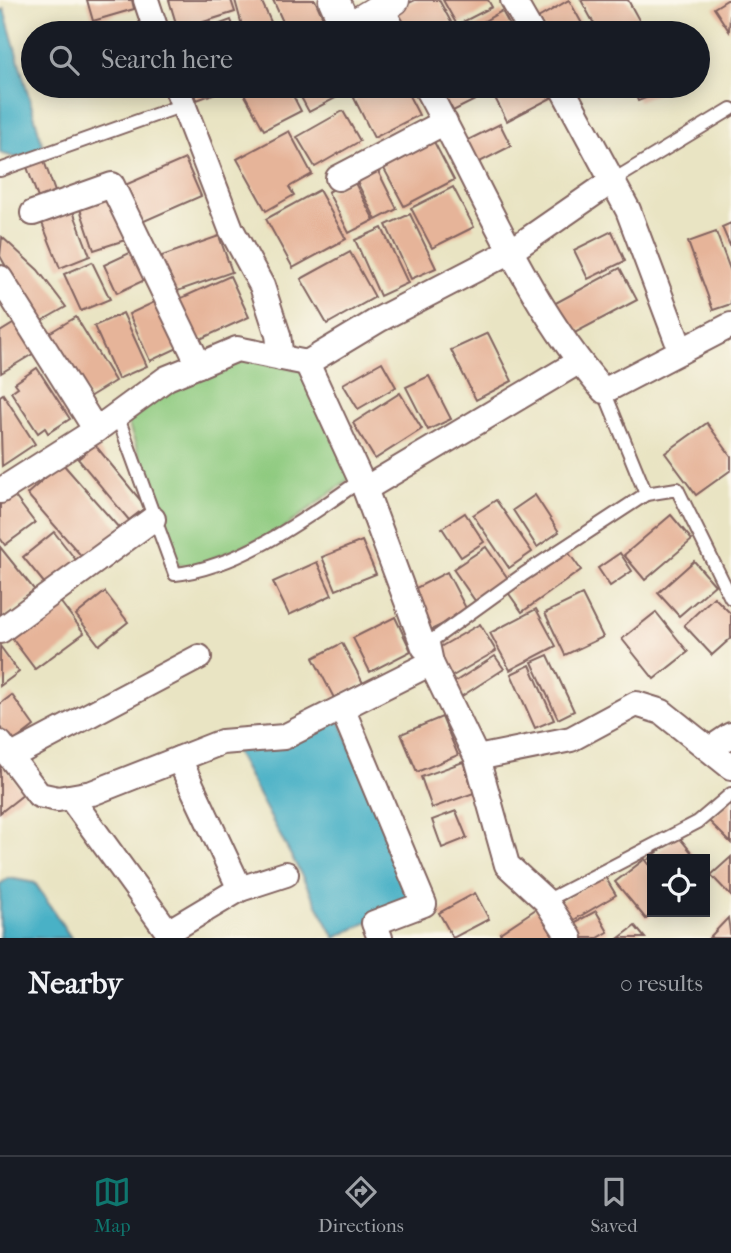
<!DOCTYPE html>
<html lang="en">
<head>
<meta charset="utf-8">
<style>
  :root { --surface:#171b24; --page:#242831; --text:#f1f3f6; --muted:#9ea1a6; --line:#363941; --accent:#0f766e }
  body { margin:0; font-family:"IM FELL French Canon",serif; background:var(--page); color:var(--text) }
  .controls { position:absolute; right:21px; bottom:21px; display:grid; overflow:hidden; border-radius:0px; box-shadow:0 4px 18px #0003 }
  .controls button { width:63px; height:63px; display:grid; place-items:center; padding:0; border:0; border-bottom:2px solid var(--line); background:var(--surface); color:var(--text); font:35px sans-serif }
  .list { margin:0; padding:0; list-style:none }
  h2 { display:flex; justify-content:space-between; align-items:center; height:91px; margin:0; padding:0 28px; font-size:30px }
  h2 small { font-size:23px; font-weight:400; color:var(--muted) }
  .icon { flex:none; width:38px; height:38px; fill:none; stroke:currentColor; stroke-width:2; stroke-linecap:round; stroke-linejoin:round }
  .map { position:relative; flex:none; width:731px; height:938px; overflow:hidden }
  .search { position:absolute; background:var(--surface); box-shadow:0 4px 18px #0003; left:21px; right:21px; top:21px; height:77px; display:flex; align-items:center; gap:18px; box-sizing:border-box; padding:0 24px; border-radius:38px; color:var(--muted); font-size:26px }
  .sheet { height:217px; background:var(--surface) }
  nav { display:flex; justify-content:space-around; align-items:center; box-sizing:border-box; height:98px; border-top:2px solid var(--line); background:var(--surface); font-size:19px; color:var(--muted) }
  nav a { display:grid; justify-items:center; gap:4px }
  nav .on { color:var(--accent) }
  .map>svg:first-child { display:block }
</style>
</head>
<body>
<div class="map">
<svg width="731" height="938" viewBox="0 0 731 938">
  <rect width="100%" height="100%" fill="#fbf7ec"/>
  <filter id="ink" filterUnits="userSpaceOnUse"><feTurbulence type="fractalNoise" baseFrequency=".0143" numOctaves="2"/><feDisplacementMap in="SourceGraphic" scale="14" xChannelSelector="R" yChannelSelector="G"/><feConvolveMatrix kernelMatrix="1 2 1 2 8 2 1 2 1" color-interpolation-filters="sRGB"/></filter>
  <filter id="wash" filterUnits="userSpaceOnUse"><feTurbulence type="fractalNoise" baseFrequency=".00686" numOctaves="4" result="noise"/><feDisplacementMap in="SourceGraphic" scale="28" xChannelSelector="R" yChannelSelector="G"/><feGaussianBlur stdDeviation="1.57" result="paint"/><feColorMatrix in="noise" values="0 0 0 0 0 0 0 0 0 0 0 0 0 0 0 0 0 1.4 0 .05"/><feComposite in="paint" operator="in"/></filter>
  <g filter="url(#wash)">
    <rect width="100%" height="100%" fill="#e9e4c3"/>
    <!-- green -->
    <path fill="#8eca7f" stroke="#6c7455" stroke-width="2" d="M238,357L301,370L353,476L280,531L194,566L178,565L126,417L170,383Z"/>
    <!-- water -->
    <g fill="#48b1c6" stroke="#496878" stroke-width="2">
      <path d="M4,9L44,150L17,158L0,153V11Z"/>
      <path d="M338,717L416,899L335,938L234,749Z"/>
      <path d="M9,878L35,883L71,938H0V884Z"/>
    </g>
    <g id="blocks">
      <!-- building -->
      <g fill="#e6b499">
        <path d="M87,0H132L134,9L93,21Z"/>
        <path d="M169,0H231L235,12L178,30Z"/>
        <path d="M235,0H261L276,33H244Z"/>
        <path d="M273,0H315L325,22L301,33H288Z"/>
        <path d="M415,0H439L457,33H400L389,13Z"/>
        <path d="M443,0H488L492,7L457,25Z"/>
        <path d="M569,0L585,29L577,33H547L538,18Z"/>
        <path d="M581,0H628L646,33H599Z"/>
        <path d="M727,0H731L729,31L714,8Z"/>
        <path d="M502,11L514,33H464Z"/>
        <path d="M231,20L236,33H196Z"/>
        <path d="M191,86H234L197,100Z"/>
        <path d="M251,86H288L301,111L264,130L242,90Z"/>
        <path d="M295,86H343L347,92L309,112Z"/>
        <path d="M374,86H404L419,115L374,138L353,96Z"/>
        <path d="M430,86H485L489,93L445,115Z"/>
        <path d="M515,86H545L551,98L507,121L494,96Z"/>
        <path d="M632,86H667L669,89L638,101Z"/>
        <path d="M343,111L360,141L315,167L297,137Z"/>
        <path d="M500,124L511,146L472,166L460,144Z"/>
        <path d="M289,131L312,174L289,187L294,195L266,211L237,159Z"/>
        <path d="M431,136L454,180L404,206L381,163Z"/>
        <path d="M43,158L55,192L38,198L26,164Z"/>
        <path d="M185,159L201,196L142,222L125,185Z"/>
        <path d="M375,165L397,209L376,220L354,176Z"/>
        <path d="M353,179L374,220L349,233L328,192Z"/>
        <path d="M453,187L474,227L432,248L411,208Z"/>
        <path d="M319,190L346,239L293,268L266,219Z"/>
        <path d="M110,192L125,240L94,250L78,203Z"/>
        <path d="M71,206L90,256L60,268L40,218Z"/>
        <path d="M410,214L436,268L411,279L386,225Z"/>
        <path d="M731,223V248L722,227Z"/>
        <path d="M382,228L408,283L380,296L355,240Z"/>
        <path d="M612,231L625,261L588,279L574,250Z"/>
        <path d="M716,232L731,272V304L713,310L688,242Z"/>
        <path d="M219,236L232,272L169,294L156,258Z"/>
        <path d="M2,237L38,270L66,307L38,323L0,256Z"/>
        <path d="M136,250L149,278L117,293L104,265Z"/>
        <path d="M350,252L375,297L327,324L301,279Z"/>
        <path d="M92,262L110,299L81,311L64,274Z"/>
        <path d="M620,268L637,300L569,336L552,305Z"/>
        <path d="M230,276L249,317L196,341L177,300Z"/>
        <path d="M161,299L182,346L150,361L129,314Z"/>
        <path d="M123,313L147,366L118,379L94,326Z"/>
        <path d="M76,317L115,381L89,397L49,333Z"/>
        <path d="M18,321L36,352L1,373L0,332Z"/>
        <path d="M488,333L512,381L476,400L451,350Z"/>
        <path d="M382,362L396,387L358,409L343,384Z"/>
        <path d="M37,368L70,419L48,433L45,428L38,433L11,392L18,387L15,383Z"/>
        <path d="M429,376L451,419L428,430L406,387Z"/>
        <path d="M400,393L422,429L375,459L353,423Z"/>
        <path d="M3,394L35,444L2,466L0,396Z"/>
        <path d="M707,423L731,456V470L696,495L665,453Z"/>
        <path d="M95,445L146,507L129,520L78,459Z"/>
        <path d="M62,463L119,528L84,559L27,494Z"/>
        <path d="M13,494L35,523L5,545L0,538V503Z"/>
        <path d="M535,495L559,532L537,547L513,510Z"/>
        <path d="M496,500L532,552L509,568L473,515Z"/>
        <path d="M465,513L484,542L461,557L442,528Z"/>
        <path d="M671,515L692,540L645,580L624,555Z"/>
        <path d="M54,532L79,564L49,589L23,557Z"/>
        <path d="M362,541L376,574L336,590L322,557Z"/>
        <path d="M0,547L37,593L0,619Z"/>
        <path d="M486,547L509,580L476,602L453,569Z"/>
        <path d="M566,549L581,570L522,612L507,591Z"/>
        <path d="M620,553L632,571L610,586L598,568Z"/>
        <path d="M694,561L715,585L679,616L658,593Z"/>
        <path d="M317,562L332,595L289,615L273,582Z"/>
        <path d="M447,572L468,612L431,630L414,589Z"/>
        <path d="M105,592L128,622L99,645L76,615Z"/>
        <path d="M582,595L603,637L565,655L545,613Z"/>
        <path d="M56,596L84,633L35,669L8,633Z"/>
        <path d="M714,597L731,614V638L712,655L684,625Z"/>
        <path d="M536,609L556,646L510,670L490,633Z"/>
        <path d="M656,612L688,652L654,679L622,639Z"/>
        <path d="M395,617L411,651L370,672L353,638Z"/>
        <path d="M480,624L496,651L451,677L435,650Z"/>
        <path d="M342,643L363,683L334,698L313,658Z"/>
        <path d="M0,646L19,672L0,686Z"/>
        <path d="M548,655L574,711L558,719L532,662Z"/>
        <path d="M495,656L504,669L459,698L450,685Z"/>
        <path d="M530,665L554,720L535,728L511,674Z"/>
        <path d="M12,695L34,726L12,743L0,727V704Z"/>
        <path d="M442,717L458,755L417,772L401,734Z"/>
        <path d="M0,762L24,794L0,813Z"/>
        <path d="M463,762L474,793L432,808L421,777Z"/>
        <path d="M731,799V843L709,821Z"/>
        <path d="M456,811L467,838L442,848L432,820Z"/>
        <path d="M678,836L697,859H649Z"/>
        <path d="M731,857V896L711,875Z"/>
        <path d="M645,859L652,868V912H655L646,919L615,882Z"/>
        <path d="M604,875L616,895L567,924L555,905Z"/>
        <path d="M475,893L489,919L453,938L439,913Z"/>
        <path d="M539,907L561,938H504L500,933Z"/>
        <path d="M596,911L608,932L598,938H577L570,925Z"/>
        <path d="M728,918L731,938H709Z"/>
        <path d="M635,926L645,938H619Z"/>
      </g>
    </g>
  </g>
  <g filter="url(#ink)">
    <use href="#blocks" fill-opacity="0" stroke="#826460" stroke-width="2"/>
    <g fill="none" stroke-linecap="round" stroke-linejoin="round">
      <defs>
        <g id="service">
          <path d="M0,170L183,105"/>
          <path d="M612,181L731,109"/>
          <path d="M117,415L175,574C241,567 308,517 361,480"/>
          <path d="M646,494L677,489L731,598"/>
          <path d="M427,644L524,574L646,494L604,391"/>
          <path d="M546,901L698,822L731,794"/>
        </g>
        <g id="minor">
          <path d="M146,0L157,33"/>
          <path d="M513,0L532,33"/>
          <path d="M381,8L395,33"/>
          <path d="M176,86L231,229L262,286L278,335L281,358"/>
          <path d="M425,86C482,188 526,303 604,391L731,325"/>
          <path d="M561,86L628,210L681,351"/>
          <path d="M338,178L445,122"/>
          <path d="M33,213L112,185L199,365"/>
          <path d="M0,278L96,430"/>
          <path d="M307,363L365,489L424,647L427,644L431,663L477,758L507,865L546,901L570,938"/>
          <path d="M365,489L578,362"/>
          <path d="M0,491L96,430L167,378L199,365L237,349L307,363L380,319L511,251L612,181"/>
          <path d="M0,631L153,519"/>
          <path d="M342,708L424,904L374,923L380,938"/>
          <path d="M0,743L39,795L58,799L92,793L222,742L284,737L431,663"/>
          <path d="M710,749L731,735"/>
          <path d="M10,757L199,657"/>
          <path d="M477,758L571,739L636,704L662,712L731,767"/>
          <path d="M179,759L240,889"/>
          <path d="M70,797L168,932L240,889L286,874"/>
        </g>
        <path id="tertiary" d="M334,0L347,29L394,0"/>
      </defs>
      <!-- service casing -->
      <use href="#service" stroke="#826460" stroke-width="16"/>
      <!-- minor casing -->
      <use href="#minor" stroke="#826460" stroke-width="28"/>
      <!-- tertiary casing -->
      <use href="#tertiary" stroke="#826460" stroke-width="33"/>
      <!-- service -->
      <use href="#service" stroke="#fff" stroke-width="12"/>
      <!-- minor -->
      <use href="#minor" stroke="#fff" stroke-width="24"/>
      <!-- tertiary -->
      <use href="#tertiary" stroke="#fff" stroke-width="30"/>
    </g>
  </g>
</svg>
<div class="controls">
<button><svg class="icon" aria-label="locate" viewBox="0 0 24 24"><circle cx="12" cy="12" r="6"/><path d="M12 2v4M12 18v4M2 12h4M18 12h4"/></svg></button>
</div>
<div class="search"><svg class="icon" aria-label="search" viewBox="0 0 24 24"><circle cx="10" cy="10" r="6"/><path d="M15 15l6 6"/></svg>Search here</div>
</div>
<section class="sheet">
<h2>Nearby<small>0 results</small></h2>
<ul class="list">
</ul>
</section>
<nav>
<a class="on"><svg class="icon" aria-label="map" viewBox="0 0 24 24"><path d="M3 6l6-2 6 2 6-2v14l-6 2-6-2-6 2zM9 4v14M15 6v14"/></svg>Map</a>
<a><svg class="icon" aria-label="directions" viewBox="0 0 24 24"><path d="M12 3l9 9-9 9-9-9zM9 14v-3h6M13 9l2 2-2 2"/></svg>Directions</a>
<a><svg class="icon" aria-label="saved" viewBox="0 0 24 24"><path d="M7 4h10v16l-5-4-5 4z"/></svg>Saved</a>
</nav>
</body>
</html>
